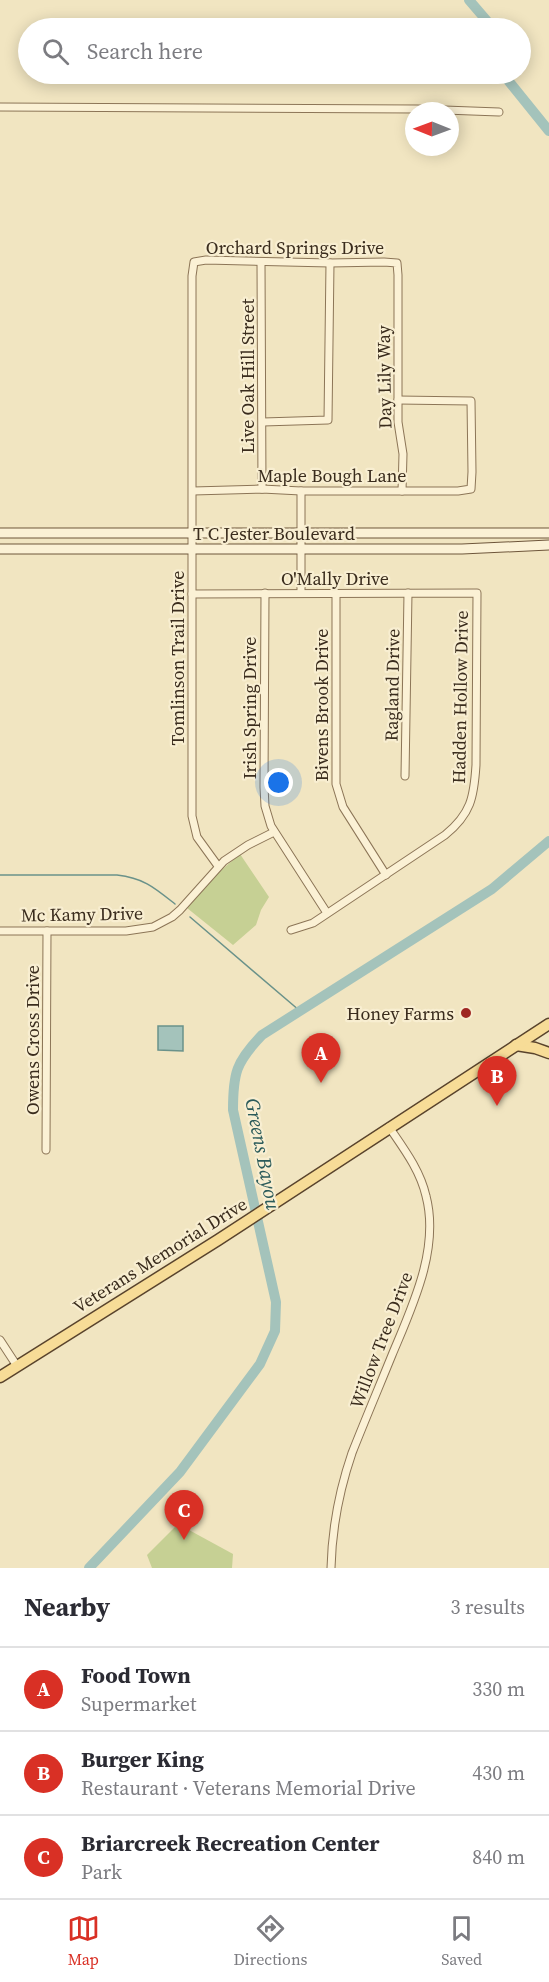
<!DOCTYPE html>
<html lang="en">
<head>
<meta charset="utf-8">
<style>
  :root { --surface:#fff; --page:#f7f7f7; --text:#2b2b33; --muted:#7c7c81; --line:#e1e1e2; --accent:#d93025 }
  body { margin:0; font-family:"Source Serif 4",serif; background:var(--page); color:var(--text) }
  .compass { position:absolute; left:405px; top:102px; width:54px; height:54px; border-radius:50%; background:var(--surface); box-shadow:0 3px 15px #0003; rotate:271deg }
  .you { position:absolute; left:279px; top:783px; width:21px; height:21px; margin:-15px; border:4px solid #fff; border-radius:50%; background:#1a73e8; box-shadow:0 0 0 9px #1a73e833 }
  .badge { display:grid; place-items:center; width:39px; height:39px; border-radius:50%; background:var(--accent); color:#fff; font-size:20px; font-weight:700 }
  .pin { position:absolute; translate:-50% -50px; filter:drop-shadow(0 2px 3px #0008) }
  .pin::after { content:''; position:absolute; top:32px; width:21px; height:18px; background:inherit; clip-path:polygon(0 0,100% 0,50% 100%) }
  .list { margin:0; padding:0; list-style:none }
  h2 { display:flex; justify-content:space-between; align-items:center; height:78px; margin:0; padding:0 24px; font-size:26px }
  h2 small { font-size:20px; font-weight:400; color:var(--muted) }
  .list li { display:grid; grid-template-columns:39px 1fr auto; gap:18px; align-items:center; box-sizing:border-box; height:84px; padding:0 24px; border-top:2px solid var(--line) }
  .list b { display:block; font-size:22px; white-space:nowrap }
  .list p { margin:0; font-size:20px; white-space:nowrap; color:var(--muted) }
  .list em { font-size:20px; font-style:normal; color:var(--muted) }
  .icon { flex:none; width:33px; height:33px; fill:none; stroke:currentColor; stroke-width:2; stroke-linecap:round; stroke-linejoin:round }
  .map { position:relative; flex:none; width:549px; height:1568px; overflow:hidden }
  .search { position:absolute; background:var(--surface); box-shadow:0 3px 15px #0003; left:18px; right:18px; top:18px; height:66px; display:flex; align-items:center; gap:15px; box-sizing:border-box; padding:0 21px; border-radius:33px; color:var(--muted); font-size:22px }
  .sheet { height:330px; background:var(--surface) }
  nav { display:flex; justify-content:space-around; align-items:center; box-sizing:border-box; height:84px; border-top:2px solid var(--line); background:var(--surface); font-size:16px; color:var(--muted) }
  nav a { display:grid; justify-items:center; gap:3px }
  nav .on { color:var(--accent) }
  .map>svg:first-child { display:block }
</style>
</head>
<body>
<div class="map">
<svg width="549" height="1568" viewBox="0 0 549 1568">
  <rect width="100%" height="100%" fill="#f1e5c1"/>
  <!-- green -->
  <g fill="#c6d094">
    <path d="M240,854L269,897L261,910L256,925L233,945L187,908L210,880Z"/>
    <path d="M178,1524L233,1554L232,1568H152L147,1555Z"/>
  </g>
  <!-- water -->
  <path fill="#a4c3bb" stroke="#6a928a" stroke-width="1.5" d="M158,1026H183V1051L158,1050Z"/>
  <g fill="none" stroke-linecap="round" stroke-linejoin="round">
    <!-- stream -->
    <g stroke="#6a928a" stroke-width="1.5">
      <path d="M0,875H117C144,878 155,888 175,904"/>
      <path d="M190,917L300,1011"/>
    </g>
    <!-- river -->
    <g stroke="#a4c3bb" stroke-width="10">
      <path d="M469,0L487,21L489,28"/>
      <path d="M503,74L549,131"/>
      <path d="M89,1568L180,1472L260,1364L275,1331L276,1302L233,1110C233,1073 236,1062 262,1035L492,889L549,841"/>
    </g>
    <defs>
      <g id="minor">
        <path d="M0,107L417,109L499,112"/>
        <path d="M261,262L262,489"/>
        <path d="M263,422L328,420L330,263"/>
        <path d="M193,491L262,489L301,491H458L471,489L472,472L471,401L398,400"/>
        <path d="M265,593L264,787L265,806L271,826L327,913"/>
        <path d="M301,593V491"/>
        <path d="M336,593V784L343,807L386,875"/>
        <path d="M192,594L477,593L476,765C474,797 471,814 445,835L313,923L291,930"/>
        <path d="M405,776L408,593"/>
        <path d="M218,866L197,837L192,816V276L194,262L206,260L330,263L384,262L397,263L398,275V422L403,454L402,491"/>
        <path d="M0,931H126L153,927L172,917L180,910L224,861L248,845L274,832"/>
        <path d="M46,1150L47,931"/>
        <path d="M0,1340L17,1366"/>
        <path d="M331,1568C332,1528 339,1491 352,1453C365,1420 379,1387 392,1355C412,1307 440,1249 426,1196C420,1170 404,1149 389,1127"/>
      </g>
      <g id="secondary">
        <path d="M0,533H549"/>
        <path d="M0,549H462L549,545"/>
      </g>
      <g id="primary">
        <path d="M516,1045L535,1048L549,1053"/>
        <path d="M0,1377L218,1240L549,1024"/>
      </g>
    </defs>
    <!-- minor casing -->
    <use href="#minor" stroke="#8c7557" stroke-width="9"/>
    <!-- secondary casing -->
    <use href="#secondary" stroke="#6e563b" stroke-width="11"/>
    <!-- primary casing -->
    <use href="#primary" stroke="#59432c" stroke-width="13"/>
    <!-- minor -->
    <use href="#minor" stroke="#fbf1d5" stroke-width="7"/>
    <!-- secondary -->
    <use href="#secondary" stroke="#fbf1d5" stroke-width="9"/>
    <!-- primary -->
    <use href="#primary" stroke="#f7dc97" stroke-width="10"/>
  </g>
  <!-- markers -->
  <circle fill="#9f2723" stroke="#f8eed1" stroke-width="2" cx="466" cy="1013" r="6"/>
  <g text-anchor="middle" dominant-baseline="central" stroke-width="4.5" stroke-linejoin="round" paint-order="stroke">
    <!-- street labels -->
    <g font-size="18" fill="#3a2c1d" stroke="#f8eed1">
      <text x="295" y="247">Orchard Springs Drive</text>
      <text transform="translate(247 376) rotate(-90)">Live Oak Hill Street</text>
      <text transform="translate(384 377) rotate(-91)">Day Lily Way</text>
      <text x="332" y="475">Maple Bough Lane</text>
      <text x="274" y="533">T C Jester Boulevard</text>
      <text x="335" y="578">O'Mally Drive</text>
      <text transform="translate(177 658) rotate(-90)">Tomlinson Trail Drive</text>
      <text transform="translate(392 685) rotate(-89)">Ragland Drive</text>
      <text transform="translate(460 697) rotate(-89)">Hadden Hollow Drive</text>
      <text transform="translate(321 705) rotate(-90)">Bivens Brook Drive</text>
      <text transform="translate(249 708) rotate(-90)">Irish Spring Drive</text>
      <text transform="translate(82 914) rotate(-1)">Mc Kamy Drive</text>
      <text transform="translate(32 1040) rotate(-90)">Owens Cross Drive</text>
      <text transform="translate(160 1255) rotate(-32)">Veterans Memorial Drive</text>
      <text transform="translate(381 1340) rotate(-69)">Willow Tree Drive</text>
    </g>
    <!-- poi labels -->
    <g font-size="18" fill="#3a2c1d" stroke="#f8eed1" text-anchor="end">
      <text x="454" y="1013">Honey Farms</text>
    </g>
    <!-- water labels -->
    <g font-size="20" font-style="italic" fill="#2b5b5a" stroke="#f8eed1">
      <text transform="translate(263 1154) rotate(79)">Greens Bayou</text>
    </g>
  </g>
</svg>
<svg class="compass" viewBox="-18 -18 36 36"><path d="M0-13l5 13h-10z" fill="#e53935"/><path d="M0 13l5-13h-10z" fill="#7c7c81"/></svg>
<div class="you"></div>
<div class="pin badge" style="left:321px;top:1083px">A</div>
<div class="pin badge" style="left:497px;top:1106px">B</div>
<div class="pin badge" style="left:184px;top:1540px">C</div>
<div class="search"><svg class="icon" aria-label="search" viewBox="0 0 24 24"><circle cx="10" cy="10" r="6"/><path d="M15 15l6 6"/></svg>Search here</div>
</div>
<section class="sheet">
<h2>Nearby<small>3 results</small></h2>
<ul class="list">
<li><span class="badge">A</span><div><b>Food Town</b><p>Supermarket</p></div><em>330 m</em></li>
<li><span class="badge">B</span><div><b>Burger King</b><p>Restaurant · Veterans Memorial Drive</p></div><em>430 m</em></li>
<li><span class="badge">C</span><div><b>Briarcreek Recreation Center</b><p>Park</p></div><em>840 m</em></li>
</ul>
</section>
<nav>
<a class="on"><svg class="icon" aria-label="map" viewBox="0 0 24 24"><path d="M3 6l6-2 6 2 6-2v14l-6 2-6-2-6 2zM9 4v14M15 6v14"/></svg>Map</a>
<a><svg class="icon" aria-label="directions" viewBox="0 0 24 24"><path d="M12 3l9 9-9 9-9-9zM9 14v-3h6M13 9l2 2-2 2"/></svg>Directions</a>
<a><svg class="icon" aria-label="saved" viewBox="0 0 24 24"><path d="M7 4h10v16l-5-4-5 4z"/></svg>Saved</a>
</nav>
</body>
</html>
